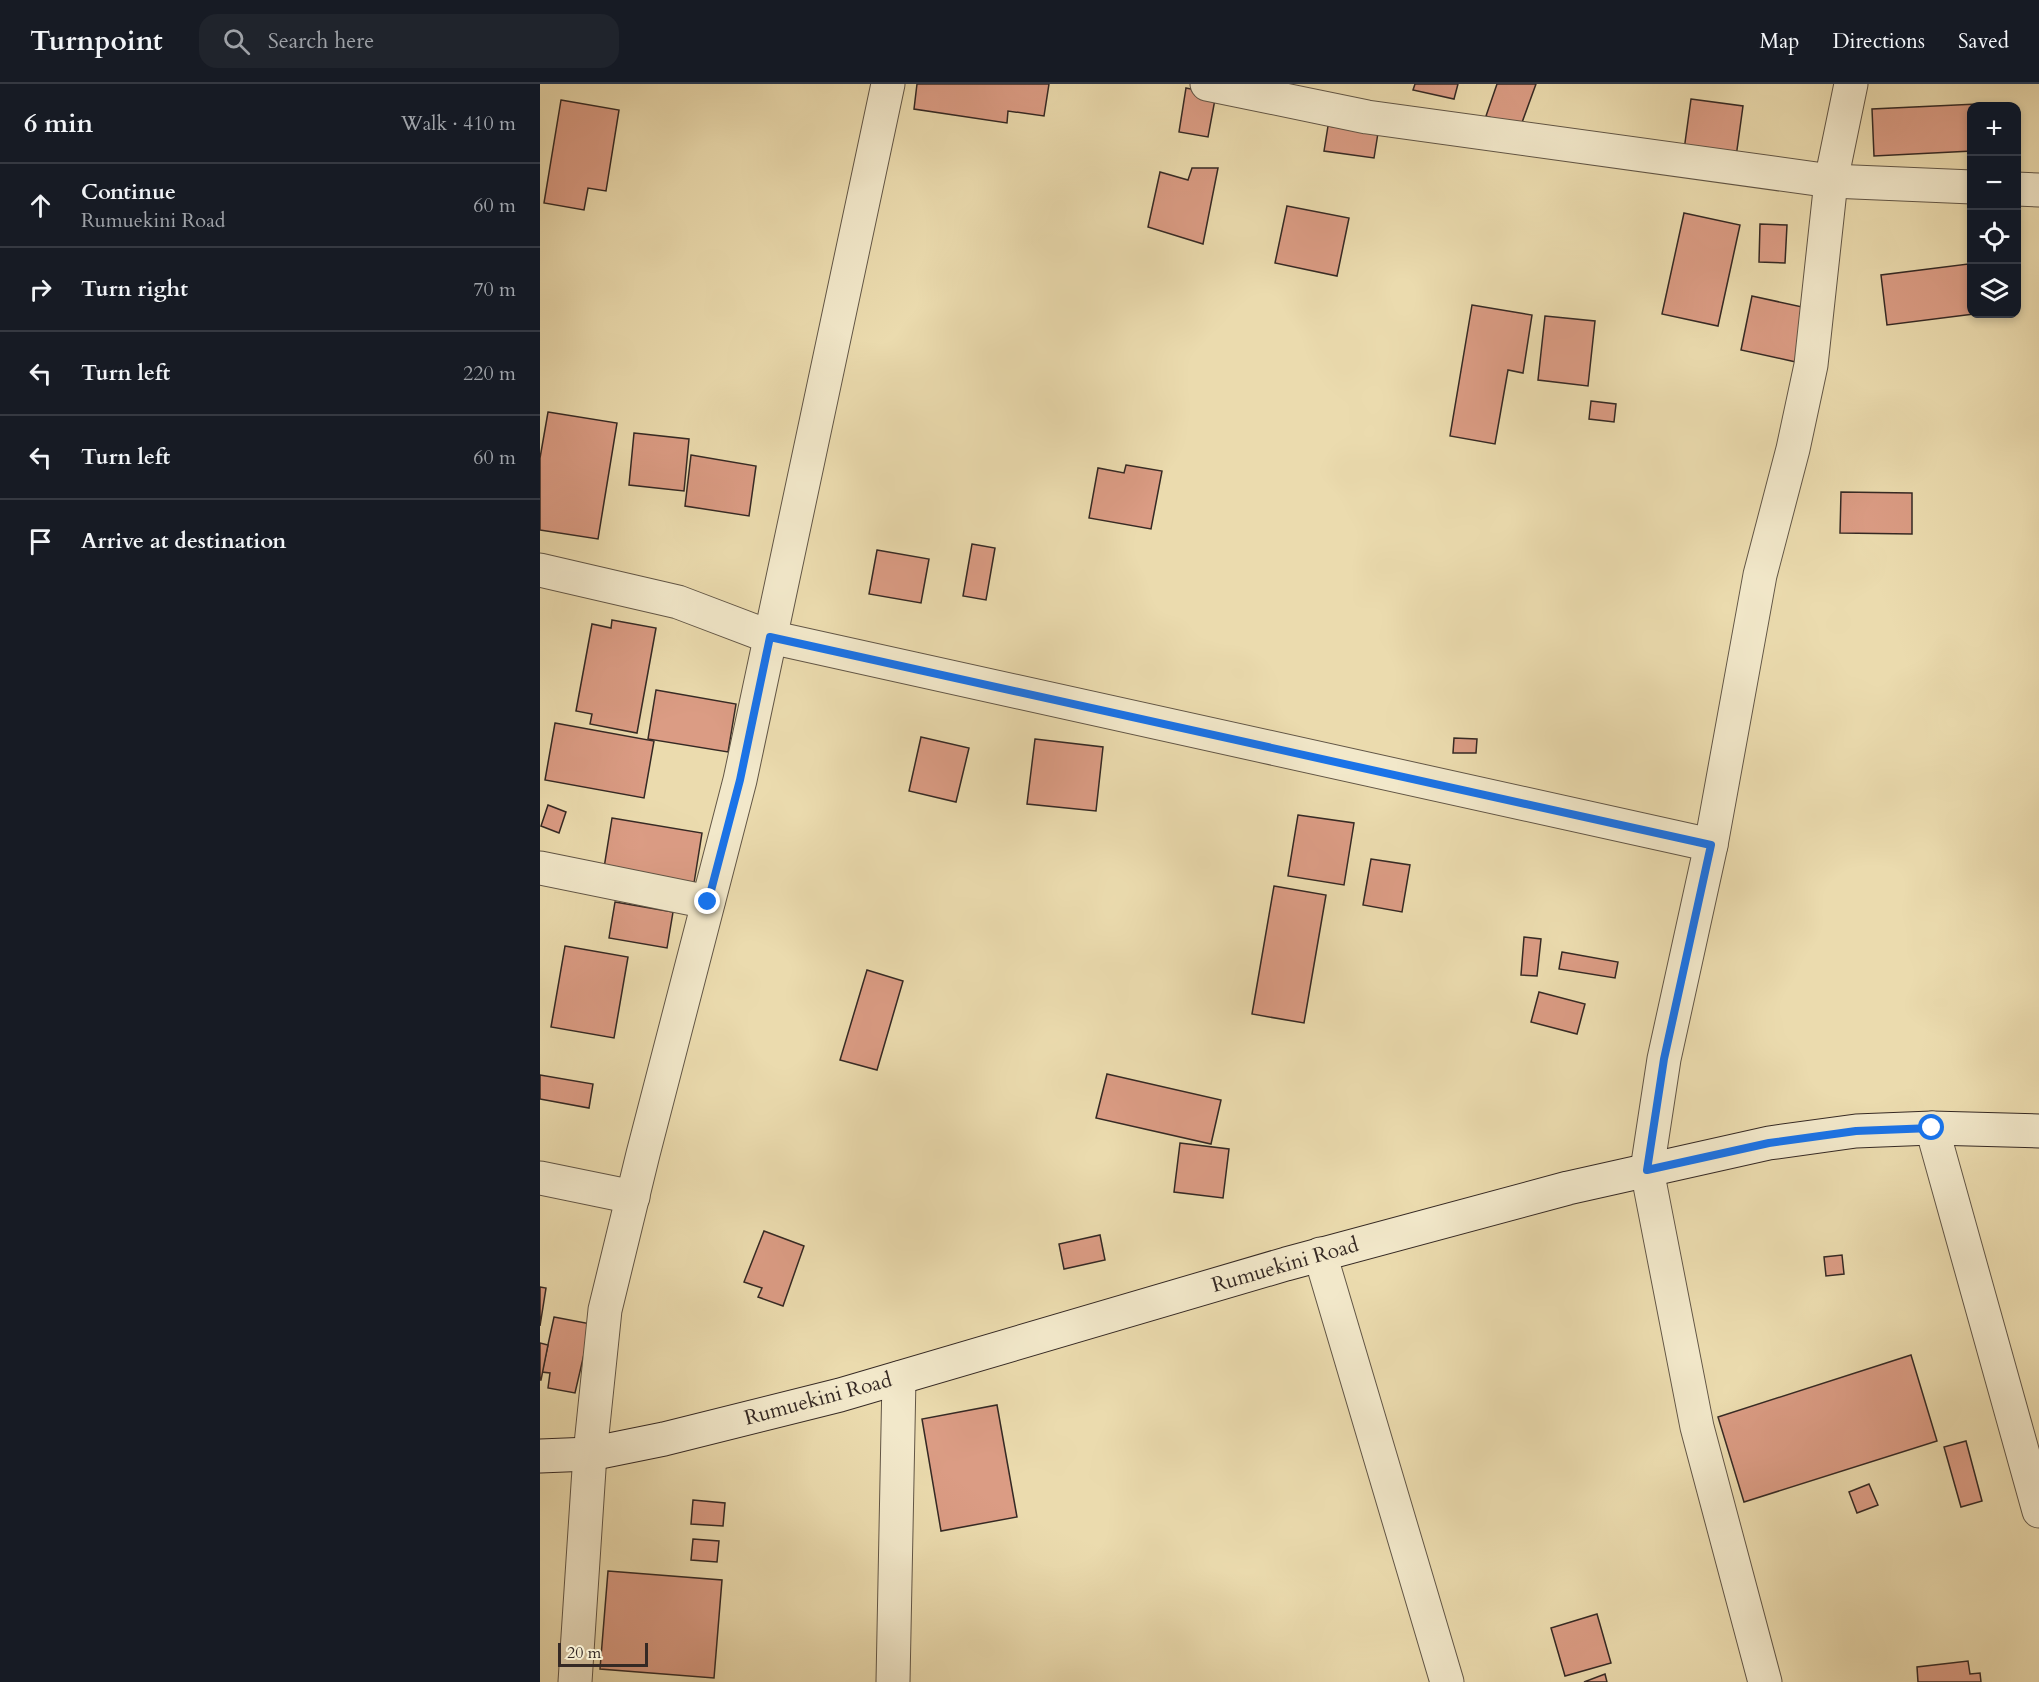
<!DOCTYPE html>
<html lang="en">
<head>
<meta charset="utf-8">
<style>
  :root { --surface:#171b24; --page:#20242c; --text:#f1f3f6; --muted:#9ea1a6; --line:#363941 }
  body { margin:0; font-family:Cardo,serif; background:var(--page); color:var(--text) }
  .controls { position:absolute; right:18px; top:18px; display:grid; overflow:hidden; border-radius:12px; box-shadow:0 3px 9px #0003 }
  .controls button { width:54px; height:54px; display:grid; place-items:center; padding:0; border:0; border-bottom:2px solid var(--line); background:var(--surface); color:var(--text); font:30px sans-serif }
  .scale { position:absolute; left:18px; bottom:15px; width:90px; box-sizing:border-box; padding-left:6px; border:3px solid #352924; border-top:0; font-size:16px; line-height:21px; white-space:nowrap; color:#352924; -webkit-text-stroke:4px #f2e8ca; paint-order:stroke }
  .stop { position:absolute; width:18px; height:18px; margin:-14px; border:4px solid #1a73e8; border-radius:50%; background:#fff }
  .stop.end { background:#1a73e8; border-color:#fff; box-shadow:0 2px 6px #0008 }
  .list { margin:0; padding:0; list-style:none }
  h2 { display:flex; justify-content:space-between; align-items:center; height:78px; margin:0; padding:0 24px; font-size:26px }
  h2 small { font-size:20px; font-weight:400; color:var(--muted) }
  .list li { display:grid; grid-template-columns:39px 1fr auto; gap:18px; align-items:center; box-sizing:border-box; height:84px; padding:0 24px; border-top:2px solid var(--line) }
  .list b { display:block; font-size:22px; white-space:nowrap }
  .list p { margin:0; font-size:20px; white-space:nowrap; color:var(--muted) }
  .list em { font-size:20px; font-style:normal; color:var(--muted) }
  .icon { flex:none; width:33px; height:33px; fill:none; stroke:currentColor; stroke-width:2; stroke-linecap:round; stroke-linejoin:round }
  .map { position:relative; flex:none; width:1499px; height:1598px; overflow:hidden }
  header { display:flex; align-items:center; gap:36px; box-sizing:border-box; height:84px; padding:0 30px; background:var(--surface); border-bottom:2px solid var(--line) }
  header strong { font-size:28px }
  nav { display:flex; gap:33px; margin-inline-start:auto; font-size:21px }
  .search { width:420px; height:54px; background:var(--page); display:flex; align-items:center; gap:15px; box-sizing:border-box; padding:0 21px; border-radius:18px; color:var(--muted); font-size:22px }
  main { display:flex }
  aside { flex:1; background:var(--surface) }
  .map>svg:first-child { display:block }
</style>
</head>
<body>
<header>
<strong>Turnpoint</strong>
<div class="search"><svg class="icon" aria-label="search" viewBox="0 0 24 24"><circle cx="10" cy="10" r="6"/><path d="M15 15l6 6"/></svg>Search here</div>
<nav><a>Map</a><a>Directions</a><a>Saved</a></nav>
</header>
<main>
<aside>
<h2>6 min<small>Walk · 410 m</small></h2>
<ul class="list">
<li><svg class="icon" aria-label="ahead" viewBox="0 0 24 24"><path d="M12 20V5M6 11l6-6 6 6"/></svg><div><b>Continue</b><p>Rumuekini Road</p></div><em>60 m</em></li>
<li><svg class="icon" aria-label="right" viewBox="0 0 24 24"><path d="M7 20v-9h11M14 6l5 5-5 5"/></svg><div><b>Turn right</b></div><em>70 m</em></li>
<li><svg class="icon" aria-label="left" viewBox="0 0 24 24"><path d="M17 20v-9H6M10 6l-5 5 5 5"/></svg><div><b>Turn left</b></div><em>220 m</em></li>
<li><svg class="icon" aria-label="left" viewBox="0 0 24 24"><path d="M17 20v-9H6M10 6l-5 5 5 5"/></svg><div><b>Turn left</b></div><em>60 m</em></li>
<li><svg class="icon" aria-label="arrive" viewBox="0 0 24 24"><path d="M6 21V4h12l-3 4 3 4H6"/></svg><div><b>Arrive at destination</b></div></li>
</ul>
</aside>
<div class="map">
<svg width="1499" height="1598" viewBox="0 0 1499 1598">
  <rect width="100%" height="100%" fill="#ebdbae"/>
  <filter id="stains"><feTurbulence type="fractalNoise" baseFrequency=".00333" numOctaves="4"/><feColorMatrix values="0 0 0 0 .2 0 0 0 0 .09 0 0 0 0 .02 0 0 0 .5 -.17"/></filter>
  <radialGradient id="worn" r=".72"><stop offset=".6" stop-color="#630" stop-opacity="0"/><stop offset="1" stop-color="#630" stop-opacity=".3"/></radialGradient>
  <!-- building -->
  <g fill="#db9c84" stroke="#352924" stroke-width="1.5">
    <path d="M377,0H509L504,32L468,27L467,39L374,25Z"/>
    <path d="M875,0H918L914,15L873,6Z"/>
    <path d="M957,0H996L980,44L946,32Z"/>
    <path d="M646,4L676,10L668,53L639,48Z"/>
    <path d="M1151,15L1203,22L1196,73L1144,66Z"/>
    <path d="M21,16L79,26L66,107L48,104L44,126L4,119Z"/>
    <path d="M1458,19V22H1432V67L1334,72L1332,25Z"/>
    <path d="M788,42L838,49L834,74L784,67Z"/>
    <path d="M652,84H678L663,160L608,143L620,88L648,96Z"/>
    <path d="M747,122L809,134L797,192L735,179Z"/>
    <path d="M1144,129L1200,141L1178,242L1122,230Z"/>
    <path d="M1220,140L1247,141L1245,179L1219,178Z"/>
    <path d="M1428,180L1432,230H1434L1347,241L1341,191Z"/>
    <path d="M1212,212L1267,224L1256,278L1201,266Z"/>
    <path d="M932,221L992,231L983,289L968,286L955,360L910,352Z"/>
    <path d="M1005,232L1055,237L1048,302L998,296Z"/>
    <path d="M1051,317L1076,320L1074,338L1049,335Z"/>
    <path d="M8,328L77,339L58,455L0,446V374Z"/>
    <path d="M94,349L149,355L144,407L89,401Z"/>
    <path d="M151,371L216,382L209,432L145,422Z"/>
    <path d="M586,381L622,387L611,445L549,434L558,384L584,389Z"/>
    <path d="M1301,408L1372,409V450L1300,449Z"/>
    <path d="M432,460L455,464L446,516L423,512Z"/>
    <path d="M337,466L389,475L381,519L329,510Z"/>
    <path d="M72,536L116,544L97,649L50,640L52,630L36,627L52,540L71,544Z"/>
    <path d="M116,606L196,620L188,668L108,655Z"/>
    <path d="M15,639L114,657L104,714L5,696Z"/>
    <path d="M381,653L429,664L416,718L369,707Z"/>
    <path d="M914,654L937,655L936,669H913Z"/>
    <path d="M495,655L563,663L556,727L487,720Z"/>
    <path d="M8,721L26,728L19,749L1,742Z"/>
    <path d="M758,731L814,739L804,801L748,792Z"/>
    <path d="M72,734L162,749L154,799L64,784Z"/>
    <path d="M831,775L870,781L862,828L823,821Z"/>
    <path d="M734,802L786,811L764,939L712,930Z"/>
    <path d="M75,818L133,828L127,864L69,854Z"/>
    <path d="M984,853L1001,855L997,892L981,891Z"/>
    <path d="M25,862L88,873L74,954L11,943Z"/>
    <path d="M1022,868L1078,878L1075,894L1019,885Z"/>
    <path d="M327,886L363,897L337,986L300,976Z"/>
    <path d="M999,908L1045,920L1037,950L991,938Z"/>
    <path d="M567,990L681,1016L671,1060L556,1034Z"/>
    <path d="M0,991L53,1000L49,1024L0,1015Z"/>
    <path d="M640,1059L689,1065L683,1114L634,1108Z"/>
    <path d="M224,1147L264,1162L243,1222L218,1213L222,1204L204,1198Z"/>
    <path d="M560,1151L565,1176L524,1185L519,1160Z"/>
    <path d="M1302,1171L1304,1190L1286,1192L1284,1173Z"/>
    <path d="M0,1203L6,1204L0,1242Z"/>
    <path d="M14,1233L51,1240L35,1309L8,1304L10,1289L2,1288Z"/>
    <path d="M0,1259L8,1261L1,1296H0Z"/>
    <path d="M1371,1271L1397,1357L1204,1418L1178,1333Z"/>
    <path d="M457,1321L477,1433L401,1447L382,1335Z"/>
    <path d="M1426,1357L1442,1417L1421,1423L1404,1363Z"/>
    <path d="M1329,1400L1338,1421L1317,1429L1309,1408Z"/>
    <path d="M153,1416L185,1419L183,1442L151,1440Z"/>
    <path d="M153,1455L179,1457L177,1478L151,1476Z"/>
    <path d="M68,1487L182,1496L174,1594L60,1585Z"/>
    <path d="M1057,1530L1071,1579L1025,1592L1011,1544Z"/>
    <path d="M1428,1577L1430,1590L1440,1589L1441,1598H1378L1377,1583Z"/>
    <path d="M1065,1590L1067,1598H1044Z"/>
  </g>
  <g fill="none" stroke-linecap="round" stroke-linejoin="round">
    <defs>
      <g id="street">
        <path d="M667,0L827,33L1291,97L1432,103"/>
        <path d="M1476,105L1499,106"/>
        <path d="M0,486L138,518L230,553L1171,761"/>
        <path d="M0,784L168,818"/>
        <path d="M1392,1044L1499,1427"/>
        <path d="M0,1094L93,1113"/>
        <path d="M780,1170L907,1598"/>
        <path d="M35,1598L50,1370L65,1226L103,1070L200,696L348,0"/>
        <path d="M353,1598L359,1294"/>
        <path d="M1225,1598L1157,1343L1107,1086L1124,975L1171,761L1220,491L1253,365L1271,281L1291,97L1311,0"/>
      </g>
      <path id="secondary" d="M0,1372L50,1370L124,1355L300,1311L746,1180L1028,1104L1229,1059L1316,1047L1392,1044L1499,1047"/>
    </defs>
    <!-- street casing -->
    <use href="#street" stroke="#625646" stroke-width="35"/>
    <!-- secondary casing -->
    <use href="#secondary" stroke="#352924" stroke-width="35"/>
    <!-- street -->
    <use href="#street" stroke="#f2e8ca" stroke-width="33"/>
    <!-- secondary -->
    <use href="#secondary" stroke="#f2e8ca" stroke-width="33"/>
  </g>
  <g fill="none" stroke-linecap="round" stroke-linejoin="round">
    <!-- route -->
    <path stroke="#1a73e8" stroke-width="8" d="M168,818L200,696L230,553L1171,761L1124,975L1107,1086L1229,1059L1316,1047L1392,1044"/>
  </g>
  <g text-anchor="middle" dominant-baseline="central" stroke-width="4.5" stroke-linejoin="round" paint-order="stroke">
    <!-- street labels -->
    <g font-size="21" fill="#352924" stroke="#f2e8ca">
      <text transform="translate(745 1181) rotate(-16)">Rumuekini Road</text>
      <text transform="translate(278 1315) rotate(-15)">Rumuekini Road</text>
    </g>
  </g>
  <rect width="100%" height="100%" filter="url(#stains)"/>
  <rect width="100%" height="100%" fill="url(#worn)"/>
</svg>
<div class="controls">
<button>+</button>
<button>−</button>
<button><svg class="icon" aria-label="locate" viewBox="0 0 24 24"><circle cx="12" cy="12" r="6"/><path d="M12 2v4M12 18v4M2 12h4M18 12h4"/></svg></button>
<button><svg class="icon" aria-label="layers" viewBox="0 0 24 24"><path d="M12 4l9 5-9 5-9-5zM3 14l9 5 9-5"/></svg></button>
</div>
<div class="scale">20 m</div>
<div class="stop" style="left:1392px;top:1044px"></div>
<div class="stop end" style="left:168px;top:818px"></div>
</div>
</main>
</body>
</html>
